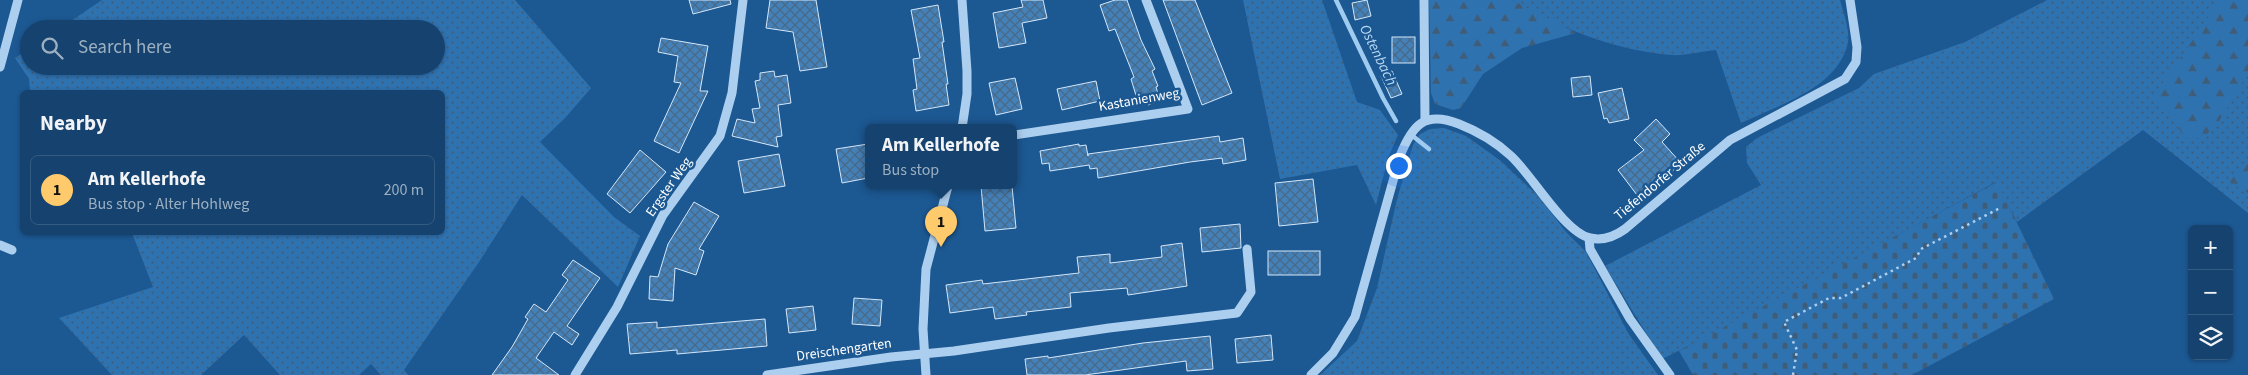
<!DOCTYPE html>
<html lang="en">
<head>
<meta charset="utf-8">
<style>
  :root { --surface:#15426e; --page:#224d76; --text:#f1f3f6; --muted:#9db0c2; --line:#345b81; --accent:#ffca6b }
  body { margin:0; font-family:"Source Sans 3",sans-serif; background:var(--page); color:var(--text) }
  .controls { position:absolute; right:15px; bottom:15px; display:grid; overflow:hidden; border-radius:8px; box-shadow:0 1px 4px #0004 }
  .controls button { width:45px; height:45px; display:grid; place-items:center; padding:0; border:0; border-bottom:1px solid var(--line); background:var(--surface); color:var(--text); font:25px sans-serif }
  .you { position:absolute; left:1398px; top:165px; width:18px; height:18px; margin:-12px; border:4px solid #fff; border-radius:50%; background:#1a73e8; box-shadow:0 0 0 8px #1a73e833 }
  .badge { display:grid; place-items:center; width:32px; height:32px; border-radius:50%; background:var(--accent); color:#111; font-size:16px; font-weight:700 }
  .pin { position:absolute; translate:-50% -41px; filter:drop-shadow(0 1px 2px #0008) }
  .pin::after { content:''; position:absolute; top:26px; width:18px; height:15px; background:inherit; clip-path:polygon(0 0,100% 0,50% 100%) }
  .popup { position:absolute; left:865px; top:124px; width:152px; height:65px; box-sizing:border-box; display:grid; place-content:center; border-radius:8px; background:var(--surface); filter:drop-shadow(0 1px 4px #0005); font-size:16px; white-space:nowrap; color:var(--muted) }
  .popup b { font-size:19px; color:var(--text) }
  .popup::after { content:''; position:absolute; left:50%; top:100%; margin-left:-10px; border:10px solid transparent; border-top-color:var(--surface) }
  .list { margin:0; padding:0; list-style:none }
  h2 { display:flex; justify-content:space-between; align-items:center; height:65px; margin:0; padding:0 20px; font-size:21px }
  h2 small { font-size:16px; font-weight:400; color:var(--muted) }
  .list li { display:grid; grid-template-columns:32px 1fr auto; gap:15px; align-items:center; box-sizing:border-box; height:70px; margin:0 10px 10px; padding:0 10px; border:1px solid var(--line); border-radius:8px }
  .list b { display:block; font-size:19px; white-space:nowrap }
  .list p { margin:0; font-size:16px; white-space:nowrap; color:var(--muted) }
  .list em { font-size:16px; font-style:normal; color:var(--muted) }
  .icon { flex:none; width:28px; height:28px; fill:none; stroke:currentColor; stroke-width:2; stroke-linecap:round; stroke-linejoin:round }
  .map { position:relative; flex:none; width:2248px; height:375px; overflow:hidden }
  .search { position:absolute; background:var(--surface); box-shadow:0 1px 4px #0004; left:20px; top:20px; width:425px; height:55px; display:flex; align-items:center; gap:12px; box-sizing:border-box; padding:0 18px; border-radius:28px; color:var(--muted); font-size:19px }
  .panel { position:absolute; background:var(--surface); box-shadow:0 1px 4px #0004; left:20px; top:90px; width:425px; height:145px; border-radius:8px }
  .map>svg:first-child { display:block }
</style>
</head>
<body>
<div class="map">
<svg width="2248" height="375" viewBox="0 0 2248 375">
  <defs>
    <pattern id="grass-dots" width="8" height="8" patternUnits="userSpaceOnUse" patternTransform="scale(1.25)"><rect width="8" height="8" fill="#2f72b0"/><path d="M2 2h.1M6 6h.1" fill="none" stroke="#3f5d79" stroke-width="1.8" stroke-linecap="round"/></pattern>
    <pattern id="forest-firs" width="22" height="20" patternUnits="userSpaceOnUse" patternTransform="scale(1.25)"><rect width="22" height="20" fill="#2f72b0"/><path d="M5 1l3.5 6h-7zM16 11l3.5 6h-7z" fill="#3f5d79"/></pattern>
    <pattern id="cemetery-stones" width="16" height="16" patternUnits="userSpaceOnUse" patternTransform="scale(1.25)"><rect width="16" height="16" fill="#2f72b0"/><path d="M2 7V4a2 2 0 0 1 4 0v3zM10 15v-3a2 2 0 0 1 4 0v3z" fill="#3f5d79"/></pattern>
    <pattern id="building-cross-hatch" width="8" height="8" patternUnits="userSpaceOnUse" patternTransform="scale(1.25)"><rect width="8" height="8" fill="#4481b9"/><path d="M0 0l8 8M0 8l8-8" fill="none" stroke="#486988"/></pattern>
  </defs>
  <rect width="100%" height="100%" fill="#1c5892"/>
  <!-- grass -->
  <g fill="url(#grass-dots)">
    <path d="M102,0H515L591,88L566,117L540,142L614,217L640,236L618,287L522,195L479,262L404,370L408,375H381L371,364L359,375H280L244,335L201,375H112L59,318L153,287L132,233L442,232V92H30L29,79L15,58L29,49V66H436V29H59Z"/>
    <path d="M1243,0H1322L1357,102L1380,110L1398,135L1388,158L1376,205L1357,165L1280,179Z"/>
    <path d="M1512,0H1840C1843,12 1850,29 1848,42C1839,88 1778,105 1741,123L1716,50C1702,51 1685,56 1671,55C1615,50 1560,29 1512,0Z"/>
    <path d="M2047,0H2248V213L2143,130L2017,222L1996,182L1733,324L1662,359L1605,266L1761,185L1747,163L1746,147L1757,138L1859,88L1874,74L1965,42Z"/>
    <path d="M1444,128L1466,136L1501,161L1539,197L1566,232L1586,252L1628,333L1658,375H1320L1357,341L1377,288L1397,199L1413,145L1420,134L1430,129Z"/>
  </g>
  <!-- forest -->
  <g fill="url(#forest-firs)">
    <path d="M1429,0H1512L1576,33L1522,48L1483,74L1461,108L1453,110L1435,104L1431,93Z"/>
    <path d="M2219,0H2248V73L2218,123L2203,138H2186L2153,97L2204,24Z"/>
    <path d="M2248,162V193L2227,181Z"/>
  </g>
  <!-- cemetery -->
  <path fill="url(#cemetery-stones)" d="M1997,182L2054,299L1912,375H1693L1679,351Z"/>
  <g fill="none" stroke-linecap="round" stroke-linejoin="round">
    <!-- stream -->
    <g stroke="#a0cbf0" stroke-width="4.5">
      <path d="M1336,0L1383,98L1396,121"/>
      <path d="M1414,137L1429,149"/>
    </g>
  </g>
  <!-- building -->
  <g fill="url(#building-cross-hatch)" stroke="#d3e7fa">
    <path d="M689,0H730L731,4L693,14Z"/>
    <path d="M770,0H816L827,67L800,71L793,32L766,28Z"/>
    <path d="M1021,0H1043L1047,18L1022,23L1026,43L999,48L993,13L1023,7Z"/>
    <path d="M1115,0H1127L1141,40L1155,69L1152,71L1158,86L1156,87L1160,100L1148,105L1145,99L1138,102L1131,79L1134,77L1115,29L1109,31L1100,5Z"/>
    <path d="M1163,0H1195L1232,93L1202,105Z"/>
    <path d="M1367,0L1371,16L1355,20L1352,3Z"/>
    <path d="M938,5L944,42H942L948,84H946L949,105L916,111L913,90L917,89L913,59L920,58L911,10Z"/>
    <rect x="1392" y="37" width="23" height="26"/>
    <path d="M661,38L708,46L700,91H708L679,153L654,141L681,83L674,82L678,56L658,52Z"/>
    <path d="M774,71L775,77L787,75L791,103L778,105L782,136L776,137L778,147L732,136L737,119L755,123L752,109L760,108L755,81L760,80V73Z"/>
    <path d="M1392,71L1402,94L1391,98L1381,76Z"/>
    <path d="M1590,76L1592,95L1573,97L1571,78Z"/>
    <path d="M1015,78L1022,109L996,115L989,83Z"/>
    <path d="M1096,81L1100,101L1062,110L1057,89Z"/>
    <path d="M1622,88L1629,119L1609,123L1607,118L1604,119L1598,93Z"/>
    <path d="M1656,119L1670,134L1662,142L1681,163L1668,175L1666,173L1637,195L1618,170L1644,150L1634,140Z"/>
    <path d="M1219,136L1220,142L1243,138L1246,160L1223,164L1222,158L1190,162L1098,178L1097,168L1090,169L1089,165L1050,171L1049,163L1042,164L1040,151L1079,144V146L1086,145L1088,156V154Z"/>
    <path d="M868,144V178L842,183L836,149Z"/>
    <path d="M640,150L666,172L630,213L607,194Z"/>
    <path d="M779,154L785,186L744,193L738,161Z"/>
    <path d="M1313,179L1318,222L1279,226L1275,183Z"/>
    <path d="M981,186H1012L1016,228L985,231Z"/>
    <path d="M694,202L719,216L699,249L704,251L696,275L675,268L673,301L649,299L650,276L658,277L668,244Z"/>
    <path d="M1240,224L1241,248L1202,252L1200,228Z"/>
    <path d="M1182,243L1187,286L1128,295L1127,288L1070,293L1071,307L1026,312L1027,315L995,319L993,307L950,313L946,285L982,280L983,284L1079,273L1077,257L1110,254V263L1162,257L1161,246Z"/>
    <rect x="1268" y="251" width="52" height="24"/>
    <path d="M573,260L600,278L567,326L579,334L572,345L554,332L536,358L559,375H492L512,347L528,319L525,317L534,304L546,312L568,280L562,275Z"/>
    <path d="M854,298L882,300L880,326L852,324Z"/>
    <path d="M813,306L816,330L789,333L786,309Z"/>
    <path d="M765,319L767,346L677,354V350L630,354L627,324L657,322V328Z"/>
    <path d="M1271,335L1273,360L1237,363L1235,339Z"/>
    <path d="M1210,336L1213,369L1187,371L1186,361L1085,375H1027L1025,359L1048,356V358L1143,343Z"/>
  </g>
  <g fill="none" stroke-linecap="round" stroke-linejoin="round">
    <!-- path -->
    <path stroke="#adcfef" stroke-width="2.5" stroke-dasharray="2.5 4" stroke-linecap="butt" d="M1793,375L1797,350L1784,322L1829,298H1841L1916,258L1921,249L2000,208"/>
    <!-- minor -->
    <g stroke="#adcfef" stroke-width="9">
      <path d="M1424,0L1425,120"/>
      <path d="M0,67L18,0"/>
      <path d="M962,128L967,94V71L962,0"/>
      <path d="M1014,135L1188,109L1146,0"/>
      <path d="M1589,238L1590,249L1630,319L1670,375"/>
      <path d="M0,245L12,250"/>
      <path d="M575,375L617,307L663,215L720,136L732,93L743,0"/>
      <path d="M767,375L891,357L954,351L1109,328L1237,313L1251,292L1247,249"/>
      <path d="M926,375L923,329L926,269L948,186"/>
      <path d="M1311,375L1333,353L1355,317L1400,156C1412,126 1424,110 1459,124C1477,131 1497,143 1511,156C1532,175 1564,232 1590,238C1603,241 1614,237 1625,229L1730,140L1845,79L1856,62L1857,47L1850,0"/>
    </g>
  </g>
  <g text-anchor="middle" dominant-baseline="central" stroke-width="5" stroke-linejoin="round" paint-order="stroke">
    <!-- street labels -->
    <g font-size="14" fill="#fff" stroke="#1c5892">
      <text transform="translate(1139 100) rotate(-10)">Kastanienweg</text>
      <text transform="translate(1660 181) rotate(-40)">Tiefendorfer Straße</text>
      <text transform="translate(669 187) rotate(-55)">Ergster Weg</text>
      <text transform="translate(844 350) rotate(-8)">Dreischengarten</text>
    </g>
    <!-- water labels -->
    <g font-size="15" font-style="italic" fill="#b9d9f5" stroke="#1c5892">
      <text transform="translate(1378 55) rotate(64)">Ostenbach</text>
    </g>
  </g>
</svg>
<div class="controls">
<button>+</button>
<button>−</button>
<button><svg class="icon" aria-label="layers" viewBox="0 0 24 24"><path d="M12 4l9 5-9 5-9-5zM3 14l9 5 9-5"/></svg></button>
</div>
<div class="you"></div>
<div class="pin badge" style="left:941px;top:247px">1</div>
<div class="popup"><b>Am Kellerhofe</b>Bus stop</div>
<div class="search"><svg class="icon" aria-label="search" viewBox="0 0 24 24"><circle cx="10" cy="10" r="6"/><path d="M15 15l6 6"/></svg>Search here</div>
<section class="panel">
<h2>Nearby<small></small></h2>
<ul class="list">
<li><span class="badge">1</span><div><b>Am Kellerhofe</b><p>Bus stop · Alter Hohlweg</p></div><em>200 m</em></li>
</ul>
</section>
</div>
</body>
</html>
